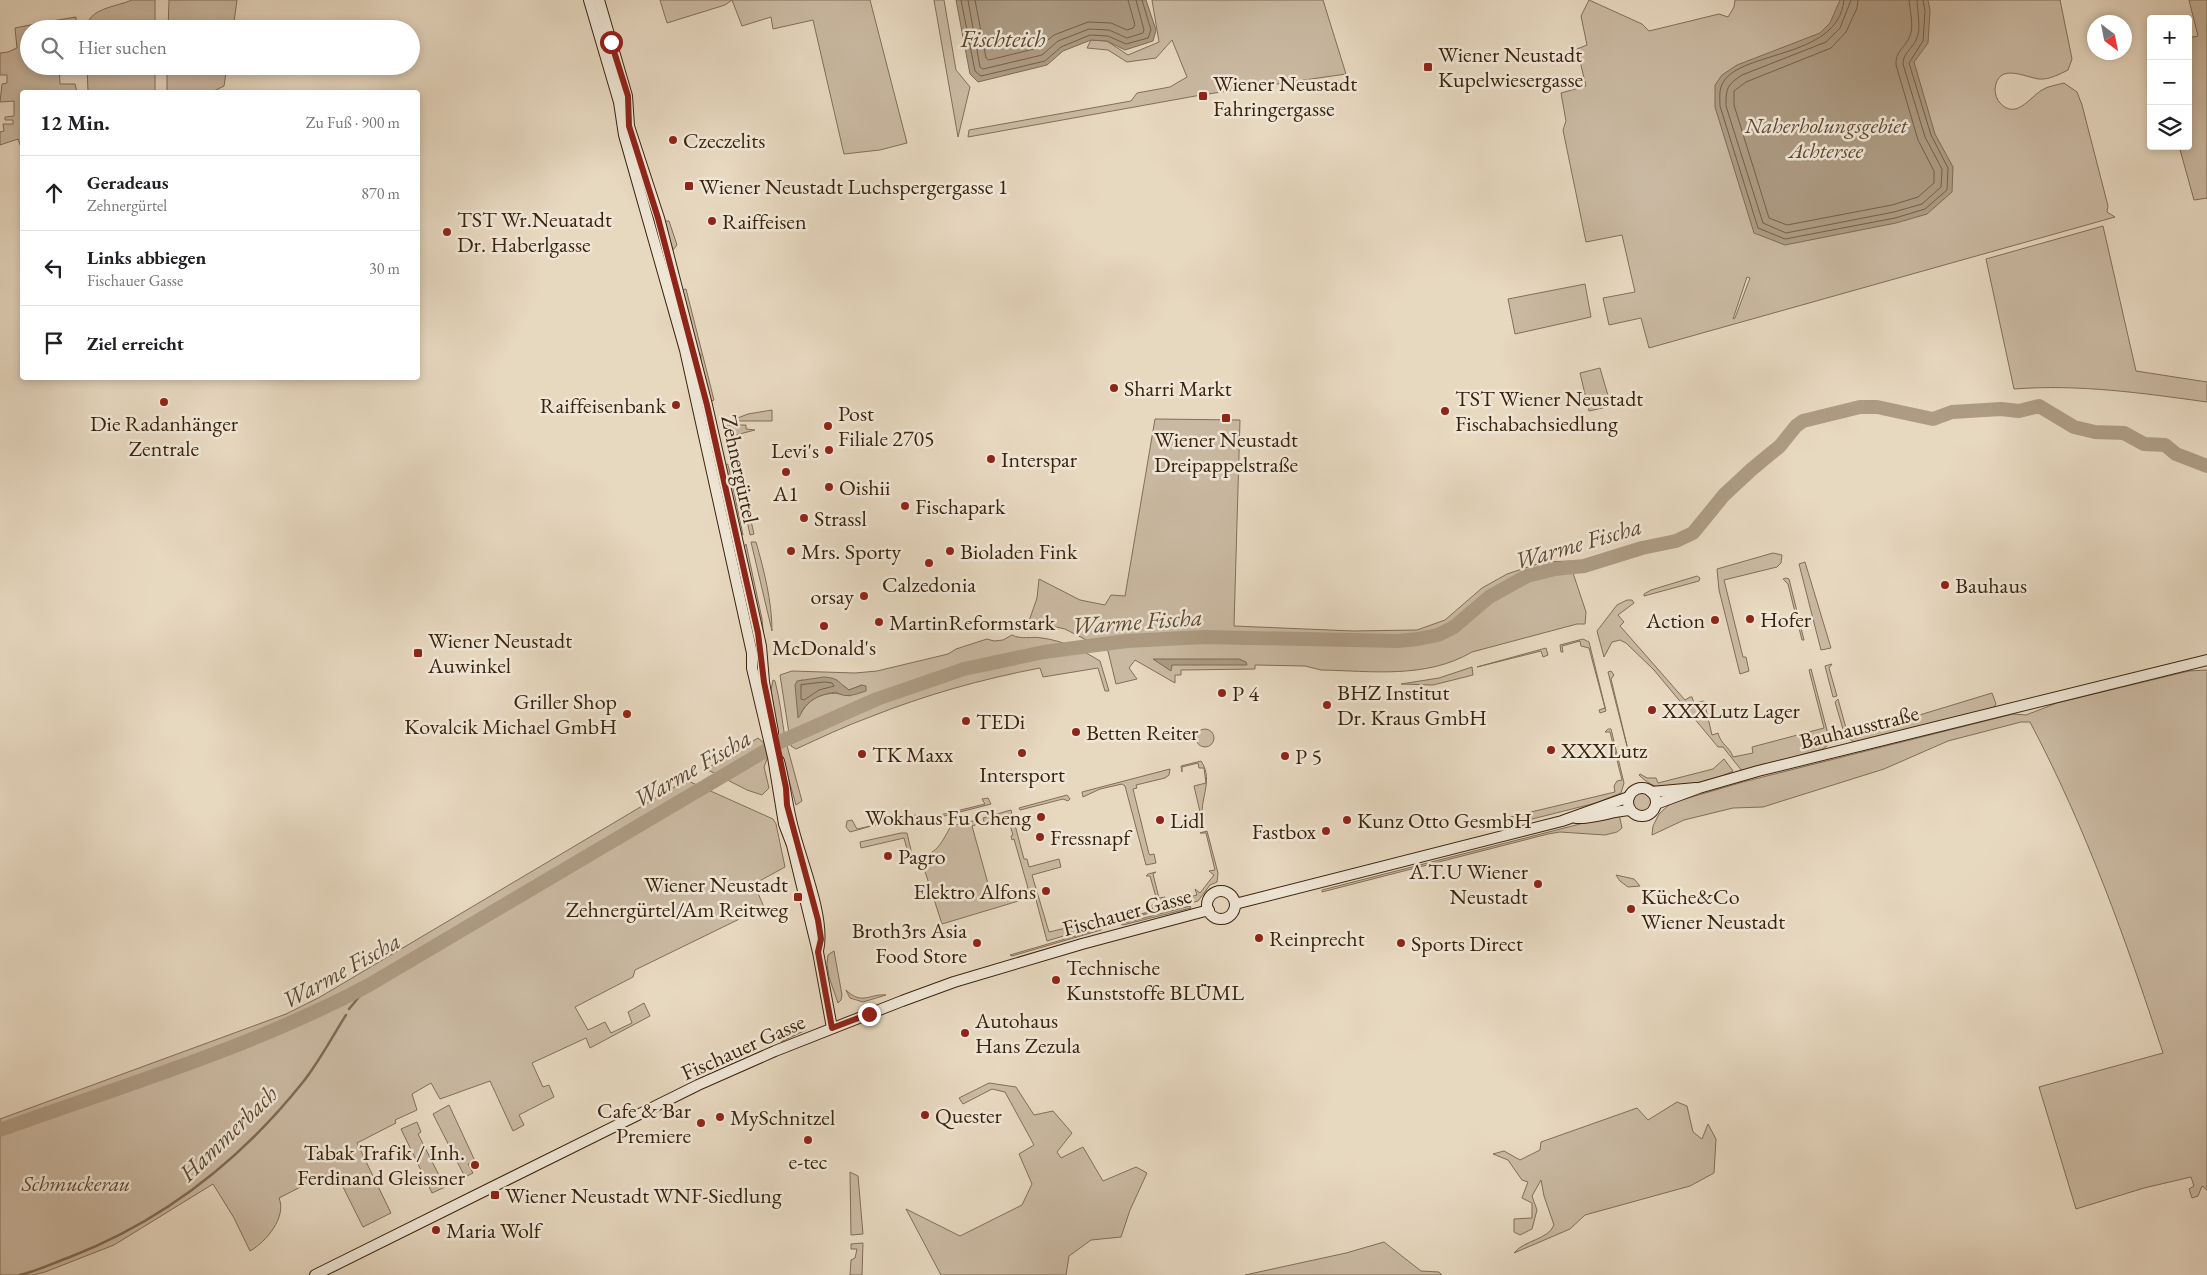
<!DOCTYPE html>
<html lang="de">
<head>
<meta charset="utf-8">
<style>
  :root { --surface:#fff; --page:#f6f6f6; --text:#202124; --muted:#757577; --line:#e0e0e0 }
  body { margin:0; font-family:"EB Garamond",serif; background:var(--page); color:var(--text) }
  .controls { position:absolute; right:15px; top:15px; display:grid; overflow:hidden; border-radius:5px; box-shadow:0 2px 8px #0003 }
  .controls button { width:45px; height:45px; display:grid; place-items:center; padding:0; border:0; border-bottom:1px solid var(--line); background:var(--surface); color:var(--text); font:25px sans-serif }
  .compass { position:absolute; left:2087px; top:15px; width:45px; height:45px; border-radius:50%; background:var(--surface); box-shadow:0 2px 8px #0003; rotate:148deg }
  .stop { position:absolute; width:15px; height:15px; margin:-11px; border:4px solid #8f2418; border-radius:50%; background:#fff }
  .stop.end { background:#8f2418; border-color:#fff; box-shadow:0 1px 5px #0008 }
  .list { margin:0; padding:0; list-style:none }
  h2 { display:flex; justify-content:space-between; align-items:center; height:65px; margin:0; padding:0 20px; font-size:21px }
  h2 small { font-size:16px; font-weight:400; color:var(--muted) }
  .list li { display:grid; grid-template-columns:32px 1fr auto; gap:15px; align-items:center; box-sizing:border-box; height:75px; padding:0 20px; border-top:1px solid var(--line) }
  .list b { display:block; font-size:19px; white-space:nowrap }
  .list p { margin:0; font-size:16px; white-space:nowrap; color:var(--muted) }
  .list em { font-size:16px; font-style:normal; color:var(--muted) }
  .icon { flex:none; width:28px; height:28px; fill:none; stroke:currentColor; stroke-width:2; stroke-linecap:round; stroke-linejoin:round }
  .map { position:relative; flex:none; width:2207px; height:1275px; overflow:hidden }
  .search { position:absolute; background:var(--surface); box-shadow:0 2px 8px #0003; left:20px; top:20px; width:400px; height:55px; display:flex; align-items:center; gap:12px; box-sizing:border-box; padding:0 18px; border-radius:28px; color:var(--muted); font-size:19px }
  .panel { position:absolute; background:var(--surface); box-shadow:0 2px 8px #0003; left:20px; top:90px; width:400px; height:290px; border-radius:5px }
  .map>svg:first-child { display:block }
</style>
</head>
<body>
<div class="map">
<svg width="2207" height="1275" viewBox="0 0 2207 1275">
  <rect width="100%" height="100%" fill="#e7d8c0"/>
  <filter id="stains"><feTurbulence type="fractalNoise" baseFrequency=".004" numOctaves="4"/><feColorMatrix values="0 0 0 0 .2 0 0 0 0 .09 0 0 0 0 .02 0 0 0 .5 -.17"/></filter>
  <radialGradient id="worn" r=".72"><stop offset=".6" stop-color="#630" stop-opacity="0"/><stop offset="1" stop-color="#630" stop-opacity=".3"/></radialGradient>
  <!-- green -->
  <g fill="#cab9a2" stroke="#826e58" fill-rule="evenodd">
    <path d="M132,0H155V29H86C88,8 116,7 132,0Z"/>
    <path d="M169,0H237L233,29H168Z"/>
    <path d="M660,0H870L907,143L880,150L844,154L813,20L773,29L771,17L742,26L732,0L725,5L667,23Z"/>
    <path d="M934,0H944L956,70L970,87L958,137Z"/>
    <path d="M1152,0H1323L1346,74L1201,95L968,137L969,130L1131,101L1137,93L1170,87L1187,77L1172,40L1156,58L1127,62L1108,50L1087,48L1091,40L1107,41L1128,55L1159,42Z"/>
    <path d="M1589,0L1642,24L1649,31L1719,14L1728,17L1734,7L1735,0H2060L2072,59L2068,70C2060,74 2049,80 2039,79C2024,77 1998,62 1995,89C1995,94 1997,100 2000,103C2016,120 2029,98 2042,90C2048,86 2057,85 2064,83L2077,92L2082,105L2108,206L2107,212L2115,217L1649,348L1641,318L1609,325L1603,298L1635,292L1622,235L1586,242L1563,130L1566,121L1561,93L1586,86L1577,49L1587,45L1581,16ZM1747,277L1750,278L1735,318L1733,319Z"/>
    <path d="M2189,0H2207V198L2194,200L2179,146H2188V38L2198,36Z"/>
    <path d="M76,17V29H53L52,21Z"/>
    <path d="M45,22L46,29H29V66H32V70L49,69V66H61L59,67L60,84H75L77,92H22V150L18,139L0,145V132L4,131L3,124H13V120H5V117L14,116V101L0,102L2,84L7,83V75H0V53L8,52L17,48L15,28Z"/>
    <path d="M87,66H155V92H88Z"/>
    <path d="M167,66H227L224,86L212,92H167Z"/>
    <path d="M664,221H669L677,245L673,250Z"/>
    <path d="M2103,226L2136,371L2207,382V402C2142,393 2079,384 2014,389L1986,259Z"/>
    <path d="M1585,284L1591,317L1515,334L1508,299Z"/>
    <path d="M686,289L714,400L711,401L700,366L701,355L696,349L681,290Z"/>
    <path d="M1600,368L1611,406L1589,411L1580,373Z"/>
    <path d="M772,410V421H730L748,414Z"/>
    <path d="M1155,419L1240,420L1234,626L1353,631L1417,630L1445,620L1482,588L1507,574L1543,562L1572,561L1573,573L1586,612L1585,624H1577L1472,652C1426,679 1372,671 1321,670L1305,666L1255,665V669L1181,670V675H1175V683L1135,660L1129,668L1137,679L1116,684L1108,651L1065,629L1029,621L1037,598L1039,579L1080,600L1105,605L1111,595L1125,596Z"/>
    <path d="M727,425H746V429L755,430L732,436L733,444L730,445Z"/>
    <path d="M735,448L740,474L737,475L731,449Z"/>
    <path d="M728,464L743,535L740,533L724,465Z"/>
    <path d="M741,477L754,534L750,535L738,478Z"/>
    <path d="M751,542H756C764,570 772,602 772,631Z"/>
    <path d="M746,544L762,619L764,640L743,549Z"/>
    <path d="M1773,553L1782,555L1781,563L1777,567L1724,580L1743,657H1746L1749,671L1740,674L1719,590L1717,569Z"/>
    <path d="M1805,562L1831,648L1821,650L1799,564Z"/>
    <path d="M1697,576L1700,578L1699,581L1644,596V594L1651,590Z"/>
    <path d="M1786,578L1789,579L1804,640H1802L1788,584L1783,579Z"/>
    <path d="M1627,600H1632L1634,603L1618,615L1624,622L1620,626L1685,700L1690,697H1692L1694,703L1704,701L1712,735L1718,733C1721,745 1730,747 1733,757L1753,753L1752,747L1824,728L1809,670L1811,669L1829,738L1827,746L1823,749L1742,771L1723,747H1718L1654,670L1626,643L1620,640L1612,642L1604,657L1597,631L1617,605Z"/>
    <path d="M1012,635C1021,640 1032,636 1042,638C1064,641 1082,650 1100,661L1109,691H1105L1098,668L1043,677L1040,668C982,679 925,695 870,717C845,726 820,738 796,749L791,746L780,675L792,671L855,673L877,671L948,654L956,649L987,639L994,641L1003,640ZM801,680L844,686L849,690L862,685L850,696C830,690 812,694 801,713Z"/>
    <path d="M1583,639L1589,642L1606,711L1600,713L1599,710L1605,708L1589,648L1581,646L1580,641L1562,646L1563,652H1561L1560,645Z"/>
    <path d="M1546,648L1548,655L1543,657L1541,651L1477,667Z"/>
    <path d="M1832,664L1829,668L1837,696L1833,697L1825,666Z"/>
    <path d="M1472,667L1473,675L1433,685L1401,684L1439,678Z"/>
    <path d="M2207,670V1190L2202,1186L2198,1196L2192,1198L2189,1189L2194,1186L2191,1177L2144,1188L2076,1209L2039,1087L2163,1053C2126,940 2086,828 2030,722H2021L1948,741L1884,769L1763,807L1733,808L1684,820L1652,835L1653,826L1659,814L1671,803L1743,782L2013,714L2026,715L2057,703L2189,671Z"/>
    <path d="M1611,671L1614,675L1611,679L1630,758L1608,672Z"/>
    <path d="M773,680L775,681C780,700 782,720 785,738L779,741L771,690Z"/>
    <path d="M1992,693L1996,704L1994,707L1987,710L1854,742L1845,736L1835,702L1838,699L1846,728L1857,734Z"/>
    <circle cx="1205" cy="738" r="9"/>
    <path d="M1608,729H1611L1624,783L1621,793L1596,803L1512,824L1510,817L1615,792L1614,786L1617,781L1622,780L1610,732H1605Z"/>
    <path d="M758,738L764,743L767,759L764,767L769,788L762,795L747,790L706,769Z"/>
    <path d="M786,742L802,801L796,805L779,745Z"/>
    <path d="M1724,759L1733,771C1721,778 1678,789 1663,788C1655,788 1645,781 1639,775L1640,774L1647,778H1656L1658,783L1713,769Z"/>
    <path d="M1201,761C1215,781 1197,804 1204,817L1197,819L1201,816L1194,786L1206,783L1204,768H1199L1198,763L1182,767V772L1181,766Z"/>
    <path d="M1170,769L1169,775L1165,778L1136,785L1137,788L1133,789L1149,854L1150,855L1154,854L1156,863L1146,865L1125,786L1122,784L1100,789L1083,797L1082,792Z"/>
    <path d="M686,780L773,819L776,824L785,867L754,884L764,907L635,970L633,977L575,1007L588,1030L605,1022L611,1033L632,1023L628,1012L644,1003L650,1016L590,1048L586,1038L532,1063L543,1087L549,1085L554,1097L519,1115L524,1125L513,1131L490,1081L440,1099L431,1083L412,1094L417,1110L395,1120L396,1123L357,1143L391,1213L363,1227L341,1183L333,1187L326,1174L279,1198C287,1217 266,1242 250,1251L234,1218L213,1184L114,1245L45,1272L33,1275H0V1119L286,1014L320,997Z"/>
    <circle cx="1642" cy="802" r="9"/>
    <path d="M1067,795L1070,799L1068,801L1063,799L1020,810L1019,808Z"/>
    <path d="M988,798L991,804L917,823C897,816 870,827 850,832L846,827L847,821L852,820L857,829L893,821L892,815L898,818L916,815L920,820L985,804L982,799Z"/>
    <path d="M1011,810L1024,859H1027L1029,867L1059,859L1061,867L1032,875L1049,932L1066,928L1070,934L1047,941L1035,896L942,924L920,856C938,854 942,841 951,826L977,820L978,824L972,826L992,898L1028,888L1014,839L1012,840L1011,836L1013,835L1007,816L984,822L983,818Z"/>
    <path d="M1619,814L1622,828L1617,832L1605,835L1560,832L1548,834L1322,892V890Z"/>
    <path d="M1207,831L1218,873L1217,882L1210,885L1198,901L1118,921L1116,915L1119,919L1153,911L1152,905L1158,904L1150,876H1146L1148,874L1156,872L1153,874L1159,898L1165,897L1166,903L1197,895L1195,889L1200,893L1214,875L1209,871L1215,870L1206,833H1200Z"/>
    <path d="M901,833H907L914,863L911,864L904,838L861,848L860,842Z"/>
    <path d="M1616,875L1634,879L1640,886L1628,887L1620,881Z"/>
    <path d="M1190,906L1191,908L1123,925L1121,924Z"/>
    <path d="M1097,915L1102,919L1104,924L1102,926L1072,934L1071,928L1097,921Z"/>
    <path d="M1103,928L1101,930L1012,956L1010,955Z"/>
    <path d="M834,951L842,995L841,1000L838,1003L829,977L827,964L828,955Z"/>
    <path d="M846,990C862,1006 871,993 886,995L863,1002L850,998Z"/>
    <path d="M804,1024L806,1030L781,1042Z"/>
    <path d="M989,1083L1016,1087L1034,1115L1053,1111L1072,1133L1057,1152L1061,1158L1083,1147L1103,1181L1136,1167L1147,1173L1130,1210L1121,1237L1091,1240L1069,1256L1066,1275H941L906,1209L960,1236L1022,1205L1032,1184L1019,1154L1034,1145L1005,1092L992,1089L963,1104L959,1098Z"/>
    <path d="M1677,1102L1687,1106L1693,1132L1702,1139L1708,1124L1716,1139L1714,1173L1690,1186L1585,1215L1570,1229L1514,1253C1524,1240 1548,1240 1554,1225L1544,1196L1541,1180L1532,1196L1537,1210L1532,1229L1520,1235L1514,1232V1219L1532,1218V1203L1522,1198L1528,1182L1522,1180L1508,1160L1493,1154L1504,1151L1520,1160L1540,1150L1541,1142L1637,1108L1648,1120Z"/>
    <path d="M449,1105L475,1161L468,1164L473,1173L465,1177L433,1114Z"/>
    <path d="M417,1122L421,1132L418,1134L445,1187L432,1193L401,1129Z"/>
    <path d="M850,1172L858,1176L863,1234L851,1235Z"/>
    <path d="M1384,1242L1421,1271L1439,1272L1442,1275H1245L1346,1253Z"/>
    <path d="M863,1243L862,1275H850L851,1260L855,1258L857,1249H851V1244Z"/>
  </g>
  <!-- water -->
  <g fill="#ad9b83" stroke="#7f6b54">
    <path d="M956,0H1146L1156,30L1153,41L1125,50L1107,41L1091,40L1063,51L1047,65L978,82L970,74Z"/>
    <path d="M1840,0H1928L1930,10L1928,43L1914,62L1935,134L1953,167L1952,192L1927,214L1896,223L1785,245L1754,233L1715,107V85L1722,75L1737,65L1820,33L1830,23Z"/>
    <path d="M1153,659H1239L1246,662L1247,665H1172L1171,671Z"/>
    <path d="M824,677C840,678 838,683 849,690L862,685L866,686V691C856,694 846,699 836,692C824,694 812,697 804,708C801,712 801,715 798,718L795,685L797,681Z"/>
  </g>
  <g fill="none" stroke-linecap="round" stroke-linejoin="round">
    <!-- shore -->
    <g stroke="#746048" stroke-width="1">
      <path d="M961,0L975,71L981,76L1045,61L1061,47L1090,35L1108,36L1126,44L1148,38L1151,30L1142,0"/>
      <path d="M968,0L980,67L983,69L1042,55L1058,41L1089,29L1109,30L1127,38L1143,33L1144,30L1136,0"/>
      <path d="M975,0L986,58L989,60L1038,48L1054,35L1088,22L1111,23L1127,30L1133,28L1135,25L1128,0"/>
      <path d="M1844,0C1838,62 1733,49 1721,87C1719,92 1720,100 1720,106L1758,228L1785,239L1895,218L1925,209L1947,190L1948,168L1931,135L1909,63L1923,41L1925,11L1923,0"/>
      <path d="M1851,0L1840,28L1826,42L1742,75C1727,85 1726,88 1726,106L1763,223L1786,233L1894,212L1922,204L1941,187L1942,169L1925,137L1903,64C1903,53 1912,49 1916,40C1922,29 1917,12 1917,0"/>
      <path d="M1858,0L1857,8L1846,32L1831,48L1746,82L1734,91V105L1769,218L1787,225L1892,205L1918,197L1934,183V171L1918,140L1896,65C1895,51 1905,48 1910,36C1914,26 1910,11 1909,0"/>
      <path d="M825,682L832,683L834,686L819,690L804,700L801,699V685Z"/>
    </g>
    <!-- stream -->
    <g stroke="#7f6b54" stroke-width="2.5">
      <path d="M349,1009L369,985"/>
      <path d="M20,1275C37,1271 53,1263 70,1257C165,1220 240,1161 303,1082C319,1062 332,1037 346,1015"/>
    </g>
    <!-- river -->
    <path stroke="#ad9b83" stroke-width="14" d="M0,1130C124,1085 253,1047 369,985L782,741L877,699L964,669L1044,652L1127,641L1204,637L1398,641L1418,639L1438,635L1454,627L1489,597L1527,576L1555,569L1584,566L1642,548L1676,541L1693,533L1724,495L1752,469L1780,446L1796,426L1803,421L1860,407H1877L1933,419L1952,412L2001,409L2019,411L2039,406L2074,427L2095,432L2124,433L2144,444L2165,445L2176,454L2207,466"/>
    <defs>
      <g id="secondary">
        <path d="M589,0L619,102L624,135L685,350L752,653V668L773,757L784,824L792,845L818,952L832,1028"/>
        <path d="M599,0L627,96L629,126L659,218L707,405L761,646L764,682L773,732"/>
        <path d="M779,761C785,783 787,806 793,828C801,861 826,919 818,951"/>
        <circle cx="1642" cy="802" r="14"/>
        <path d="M1651,792L1696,788"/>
        <path d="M1656,804L1699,788L1758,771L2207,660"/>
        <path d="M1576,818C1595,819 1611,811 1630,810"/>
        <circle cx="1221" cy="905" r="14"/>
        <path d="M1235,904L1562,821L1629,797"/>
        <path d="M315,1275L698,1085L775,1051L902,1001L954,982L1082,944L1209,910"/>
      </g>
    </defs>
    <!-- secondary casing -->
    <use href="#secondary" stroke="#3b240d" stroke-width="12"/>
    <!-- secondary -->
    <use href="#secondary" stroke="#efe6d6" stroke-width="10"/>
  </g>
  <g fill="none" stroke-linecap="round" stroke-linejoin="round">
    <!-- route -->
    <path stroke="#8f2418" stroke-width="6" d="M611,42L628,96L629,126L658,218L707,405L758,633L764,682L786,788L787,805L818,920L821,939L818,952L832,1028L869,1014"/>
  </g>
  <!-- markers -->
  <g fill="#8f2418" stroke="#efe6d6" stroke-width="2">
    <rect x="1423" y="62" width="10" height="10" rx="2.5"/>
    <rect x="1198" y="91" width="10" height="10" rx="2.5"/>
    <circle cx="673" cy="140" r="5"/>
    <rect x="684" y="181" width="10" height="10" rx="2.5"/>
    <circle cx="712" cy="221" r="5"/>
    <circle cx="447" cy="232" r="5"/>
    <circle cx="1114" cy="388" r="5"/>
    <circle cx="164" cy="402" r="5"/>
    <circle cx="676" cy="405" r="5"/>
    <circle cx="1445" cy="411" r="5"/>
    <rect x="1221" y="413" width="10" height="10" rx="2.5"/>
    <circle cx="828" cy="426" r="5"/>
    <circle cx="829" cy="450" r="5"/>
    <circle cx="991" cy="459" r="5"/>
    <circle cx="786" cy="472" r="5"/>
    <circle cx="829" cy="487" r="5"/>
    <circle cx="905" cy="506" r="5"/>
    <circle cx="804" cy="518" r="5"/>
    <circle cx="791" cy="551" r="5"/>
    <circle cx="950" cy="551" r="5"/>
    <circle cx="929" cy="563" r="5"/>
    <circle cx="1945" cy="585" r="5"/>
    <circle cx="864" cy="596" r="5"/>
    <circle cx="1750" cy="619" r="5"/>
    <circle cx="1715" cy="620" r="5"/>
    <circle cx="879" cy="622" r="5"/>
    <circle cx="824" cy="626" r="5"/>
    <rect x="413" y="648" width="10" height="10" rx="2.5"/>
    <circle cx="1222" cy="693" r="5"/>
    <circle cx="1327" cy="705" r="5"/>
    <circle cx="1652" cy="710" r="5"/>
    <circle cx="627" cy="714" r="5"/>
    <circle cx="966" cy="721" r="5"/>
    <circle cx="1076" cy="732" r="5"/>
    <circle cx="1551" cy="750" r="5"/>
    <circle cx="1022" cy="753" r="5"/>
    <circle cx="862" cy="754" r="5"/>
    <circle cx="1285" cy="756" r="5"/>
    <circle cx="1041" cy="817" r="5"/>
    <circle cx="1160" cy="820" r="5"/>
    <circle cx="1347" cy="820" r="5"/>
    <circle cx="1326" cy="831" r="5"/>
    <circle cx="1040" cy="837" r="5"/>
    <circle cx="888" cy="856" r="5"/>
    <circle cx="1538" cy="884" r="5"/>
    <circle cx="1046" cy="891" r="5"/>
    <rect x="793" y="892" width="10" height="10" rx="2.5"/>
    <circle cx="1631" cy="909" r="5"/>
    <circle cx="1259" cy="938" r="5"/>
    <circle cx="977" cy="943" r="5"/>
    <circle cx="1401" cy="943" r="5"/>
    <circle cx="1056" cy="980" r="5"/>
    <circle cx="965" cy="1033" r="5"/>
    <circle cx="925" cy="1115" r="5"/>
    <circle cx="720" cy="1117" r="5"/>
    <circle cx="701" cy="1123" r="5"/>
    <circle cx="808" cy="1140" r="5"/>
    <circle cx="475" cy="1165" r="5"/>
    <rect x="490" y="1190" width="10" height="10" rx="2.5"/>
    <circle cx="436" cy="1230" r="5"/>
  </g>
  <g text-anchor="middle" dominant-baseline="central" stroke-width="5" stroke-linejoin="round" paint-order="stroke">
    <!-- poi labels -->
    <g font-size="22" fill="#3b240d" stroke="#efe6d6" text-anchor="start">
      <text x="1438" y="54">Wiener Neustadt<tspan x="1438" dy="25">Kupelwiesergasse</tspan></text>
      <text x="1213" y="83">Wiener Neustadt<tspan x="1213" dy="25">Fahringergasse</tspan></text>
      <text x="683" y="140">Czeczelits</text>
      <text x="699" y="186">Wiener Neustadt Luchspergergasse 1</text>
      <text x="457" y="219">TST Wr.Neuatadt<tspan x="457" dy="25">Dr. Haberlgasse</tspan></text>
      <text x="722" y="221">Raiffeisen</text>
      <text x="1124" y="388">Sharri Markt</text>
      <text x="1455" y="398">TST Wiener Neustadt<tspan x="1455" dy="25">Fischabachsiedlung</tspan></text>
      <text x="666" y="405" text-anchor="end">Raiffeisenbank</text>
      <text x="838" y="413">Post<tspan x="838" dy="25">Filiale 2705</tspan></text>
      <text x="164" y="423" text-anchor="middle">Die Radanhänger<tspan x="164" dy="25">Zentrale</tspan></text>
      <text x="1226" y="439" text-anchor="middle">Wiener Neustadt<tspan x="1226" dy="25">Dreipappelstraße</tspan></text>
      <text x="819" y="450" text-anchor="end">Levi's</text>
      <text x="1001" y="459">Interspar</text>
      <text x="839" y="487">Oishii</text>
      <text x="786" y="493" text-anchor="middle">A1</text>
      <text x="915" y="506">Fischapark</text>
      <text x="814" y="518">Strassl</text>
      <text x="801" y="551">Mrs. Sporty</text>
      <text x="960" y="551">Bioladen Fink</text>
      <text x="929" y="584" text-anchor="middle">Calzedonia</text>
      <text x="1955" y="585">Bauhaus</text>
      <text x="854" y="596" text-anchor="end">orsay</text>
      <text x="1760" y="619">Hofer</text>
      <text x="1705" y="620" text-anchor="end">Action</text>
      <text x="889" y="622">MartinReformstark</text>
      <text x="428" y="640">Wiener Neustadt<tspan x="428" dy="25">Auwinkel</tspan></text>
      <text x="824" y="647" text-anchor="middle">McDonald's</text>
      <text x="1337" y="692">BHZ Institut<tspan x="1337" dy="25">Dr. Kraus GmbH</tspan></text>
      <text x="1232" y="693">P 4</text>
      <text x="617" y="701" text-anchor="end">Griller Shop<tspan x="617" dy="25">Kovalcik Michael GmbH</tspan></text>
      <text x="1662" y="710">XXXLutz Lager</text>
      <text x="976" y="721">TEDi</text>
      <text x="1086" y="732">Betten Reiter</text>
      <text x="1561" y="750">XXXLutz</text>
      <text x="872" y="754">TK Maxx</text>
      <text x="1295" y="756">P 5</text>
      <text x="1022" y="774" text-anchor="middle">Intersport</text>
      <text x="1031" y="817" text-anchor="end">Wokhaus Fu Cheng</text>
      <text x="1170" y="820">Lidl</text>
      <text x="1357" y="820">Kunz Otto GesmbH</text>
      <text x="1316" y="831" text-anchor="end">Fastbox</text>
      <text x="1050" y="837">Fressnapf</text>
      <text x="898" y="856">Pagro</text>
      <text x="1528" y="871" text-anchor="end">A.T.U Wiener<tspan x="1528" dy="25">Neustadt</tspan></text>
      <text x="788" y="884" text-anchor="end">Wiener Neustadt<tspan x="788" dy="25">Zehnergürtel/Am Reitweg</tspan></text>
      <text x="1036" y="891" text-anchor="end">Elektro Alfons</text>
      <text x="1641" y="896">Küche&amp;Co<tspan x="1641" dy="25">Wiener Neustadt</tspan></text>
      <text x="967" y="930" text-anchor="end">Broth3rs Asia<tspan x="967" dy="25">Food Store</tspan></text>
      <text x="1269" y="938">Reinprecht</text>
      <text x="1411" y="943">Sports Direct</text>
      <text x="1066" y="967">Technische<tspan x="1066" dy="25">Kunststoffe BLÜML</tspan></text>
      <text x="975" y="1020">Autohaus<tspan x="975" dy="25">Hans Zezula</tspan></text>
      <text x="691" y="1110" text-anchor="end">Cafe &amp; Bar<tspan x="691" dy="25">Premiere</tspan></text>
      <text x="935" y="1115">Quester</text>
      <text x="730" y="1117">MySchnitzel</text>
      <text x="465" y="1152" text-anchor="end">Tabak Trafik / Inh.<tspan x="465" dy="25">Ferdinand Gleissner</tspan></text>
      <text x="808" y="1161" text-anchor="middle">e-tec</text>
      <text x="505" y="1195">Wiener Neustadt WNF-Siedlung</text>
      <text x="446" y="1230">Maria Wolf</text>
    </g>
    <!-- park labels -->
    <g font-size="22" font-style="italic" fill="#5f4932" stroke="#efe6d6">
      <text x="1826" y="125">Naherholungsgebiet<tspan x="1826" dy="25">Achtersee</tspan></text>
      <text x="76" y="1183">Schmuckerau</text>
    </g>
    <!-- street labels -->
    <g font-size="22" fill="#3b240d" stroke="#efe6d6">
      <text transform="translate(740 469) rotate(78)">Zehnergürtel</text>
      <text transform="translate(1859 727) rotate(-14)">Bauhausstraße</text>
      <text transform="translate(1127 912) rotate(-15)">Fischauer Gasse</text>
      <text transform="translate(743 1047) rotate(-24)">Fischauer Gasse</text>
    </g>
    <!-- water labels -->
    <g font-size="24" font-style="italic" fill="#5d4830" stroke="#efe6d6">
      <text x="1003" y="38">Fischteich</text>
      <text transform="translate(1578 543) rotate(-16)">Warme Fischa</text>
      <text transform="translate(1137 621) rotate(-4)">Warme Fischa</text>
      <text transform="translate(692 768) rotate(-30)">Warme Fischa</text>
      <text transform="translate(341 970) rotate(-29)">Warme Fischa</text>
      <text transform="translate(228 1133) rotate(-44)">Hammerbach</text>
    </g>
  </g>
  <rect width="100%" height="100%" filter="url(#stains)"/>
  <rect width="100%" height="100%" fill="url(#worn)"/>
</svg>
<div class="controls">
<button>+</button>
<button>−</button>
<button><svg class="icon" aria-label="layers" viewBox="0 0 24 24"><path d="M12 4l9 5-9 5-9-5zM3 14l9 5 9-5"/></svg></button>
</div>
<svg class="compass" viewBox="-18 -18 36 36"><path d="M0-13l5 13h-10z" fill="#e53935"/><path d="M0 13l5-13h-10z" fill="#757577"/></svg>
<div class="stop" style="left:611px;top:42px"></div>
<div class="stop end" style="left:869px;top:1014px"></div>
<div class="search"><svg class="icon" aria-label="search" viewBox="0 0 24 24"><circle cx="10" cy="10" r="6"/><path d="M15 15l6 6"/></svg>Hier suchen</div>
<section class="panel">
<h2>12 Min.<small>Zu Fuß · 900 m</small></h2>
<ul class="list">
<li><svg class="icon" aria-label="ahead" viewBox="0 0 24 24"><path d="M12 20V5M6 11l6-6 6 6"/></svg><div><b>Geradeaus</b><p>Zehnergürtel</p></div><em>870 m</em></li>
<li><svg class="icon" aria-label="left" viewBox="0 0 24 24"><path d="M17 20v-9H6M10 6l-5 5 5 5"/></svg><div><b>Links abbiegen</b><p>Fischauer Gasse</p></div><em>30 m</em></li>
<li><svg class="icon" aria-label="arrive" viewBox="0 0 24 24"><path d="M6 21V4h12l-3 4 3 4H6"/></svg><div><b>Ziel erreicht</b></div></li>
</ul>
</section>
</div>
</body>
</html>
